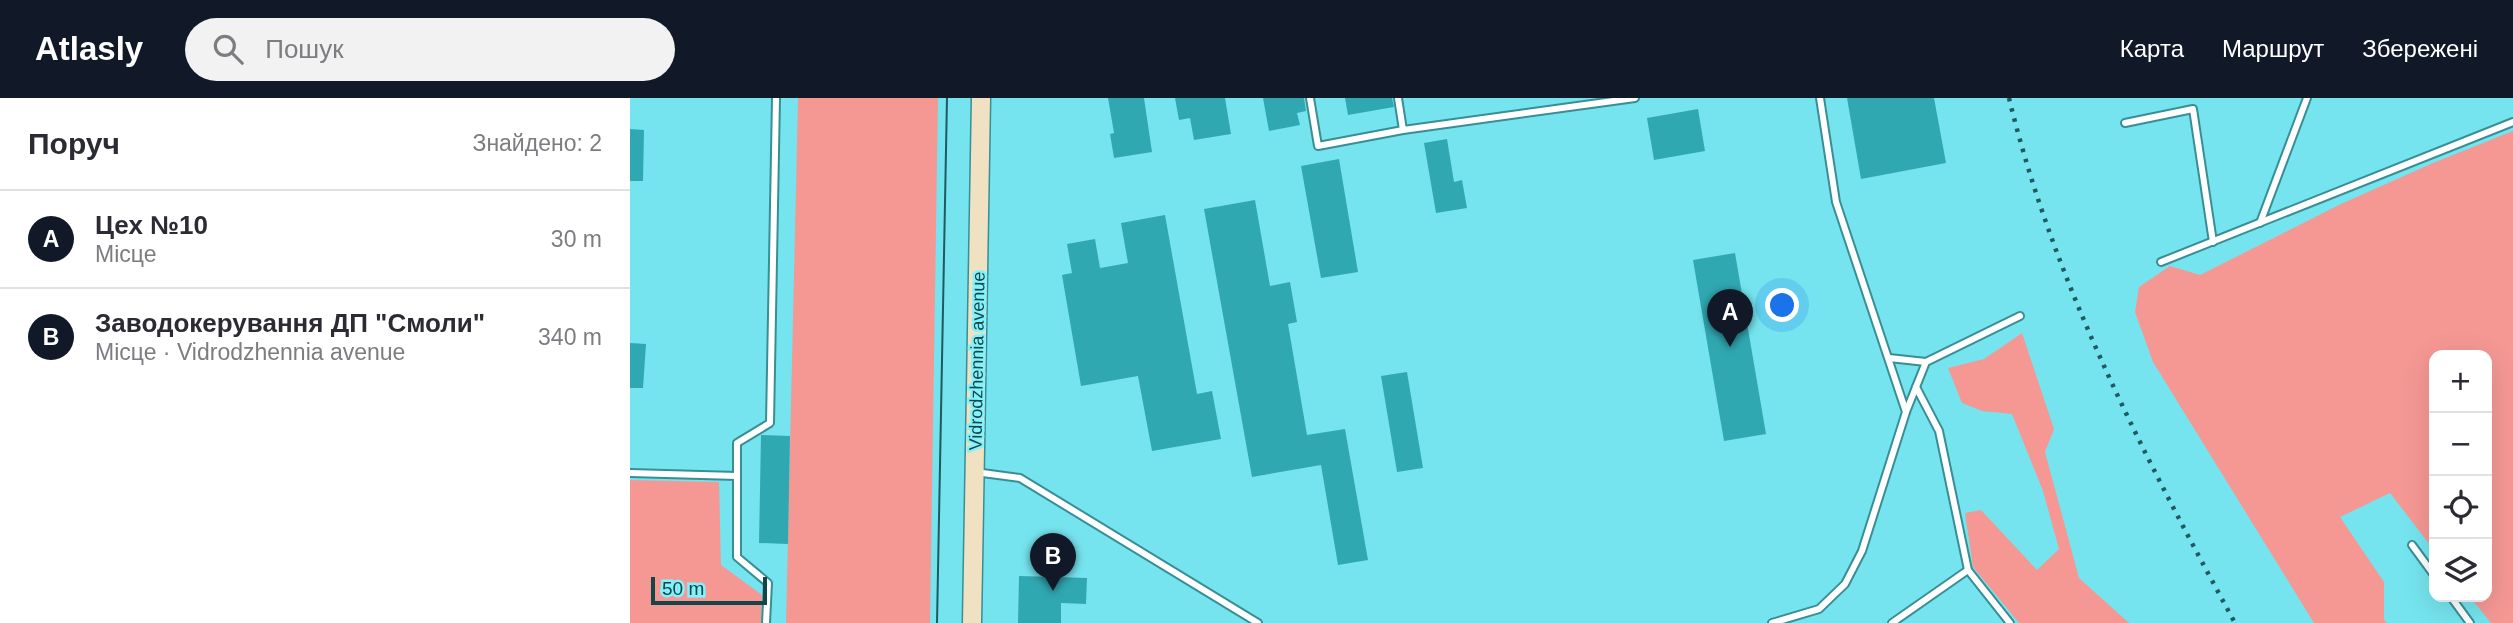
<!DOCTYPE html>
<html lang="uk">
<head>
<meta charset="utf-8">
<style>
  :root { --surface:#fff; --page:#f2f2f3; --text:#2b2b33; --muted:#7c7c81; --line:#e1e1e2; --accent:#111827 }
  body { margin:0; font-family:Arial,sans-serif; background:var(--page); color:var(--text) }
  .controls { position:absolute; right:21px; bottom:21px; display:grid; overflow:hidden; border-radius:14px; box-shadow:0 7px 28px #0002 }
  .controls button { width:63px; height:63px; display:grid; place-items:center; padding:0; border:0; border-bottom:2px solid var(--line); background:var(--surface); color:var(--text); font:35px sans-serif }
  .scale { position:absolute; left:21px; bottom:18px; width:116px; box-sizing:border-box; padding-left:7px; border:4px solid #144549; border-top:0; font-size:19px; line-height:24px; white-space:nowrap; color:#144549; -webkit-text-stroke:5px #83f2fb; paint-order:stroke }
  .you { position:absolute; left:1153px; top:208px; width:24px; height:24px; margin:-18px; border:5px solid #fff; border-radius:50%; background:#1a73e8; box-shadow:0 0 0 10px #1a73e833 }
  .badge { display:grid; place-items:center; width:46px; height:46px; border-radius:50%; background:var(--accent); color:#fff; font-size:23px; font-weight:700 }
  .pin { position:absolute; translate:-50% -58px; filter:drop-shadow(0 2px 4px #0008) }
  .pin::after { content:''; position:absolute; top:37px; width:24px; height:21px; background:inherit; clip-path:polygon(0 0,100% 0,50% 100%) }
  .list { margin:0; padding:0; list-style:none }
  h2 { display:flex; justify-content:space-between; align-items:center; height:91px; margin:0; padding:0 28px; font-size:30px }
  h2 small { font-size:23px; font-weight:400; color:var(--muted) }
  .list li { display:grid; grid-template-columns:46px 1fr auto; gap:21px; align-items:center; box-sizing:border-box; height:98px; padding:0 28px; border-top:2px solid var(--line) }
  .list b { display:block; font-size:26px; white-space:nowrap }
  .list p { margin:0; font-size:23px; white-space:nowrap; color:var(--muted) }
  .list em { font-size:23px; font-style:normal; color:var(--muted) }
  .icon { flex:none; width:38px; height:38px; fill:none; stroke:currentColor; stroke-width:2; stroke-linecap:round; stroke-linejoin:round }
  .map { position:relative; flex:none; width:1883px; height:525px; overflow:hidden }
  header { display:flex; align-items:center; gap:42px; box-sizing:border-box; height:98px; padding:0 35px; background:var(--accent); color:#fff }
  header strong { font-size:33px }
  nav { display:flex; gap:38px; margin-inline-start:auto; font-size:24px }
  .search { width:490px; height:63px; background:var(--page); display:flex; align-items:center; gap:18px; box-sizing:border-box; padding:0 24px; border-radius:38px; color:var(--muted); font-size:26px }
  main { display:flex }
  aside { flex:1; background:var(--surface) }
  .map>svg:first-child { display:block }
</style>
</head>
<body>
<header>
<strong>Atlasly</strong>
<div class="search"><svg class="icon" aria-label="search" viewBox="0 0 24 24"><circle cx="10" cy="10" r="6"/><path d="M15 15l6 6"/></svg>Пошук</div>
<nav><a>Карта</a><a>Маршрут</a><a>Збережені</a></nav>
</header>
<main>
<aside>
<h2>Поруч<small>Знайдено: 2</small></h2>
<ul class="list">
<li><span class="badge">A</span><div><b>Цех №10</b><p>Місце</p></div><em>30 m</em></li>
<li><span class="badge">B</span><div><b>Заводокерування ДП &quot;Смоли&quot;</b><p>Місце · Vidrodzhennia avenue</p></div><em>340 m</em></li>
</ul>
</aside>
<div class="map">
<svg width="1883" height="525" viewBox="0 0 1883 525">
  <rect width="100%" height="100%" fill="#75e4ee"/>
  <!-- green -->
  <g fill="#f59894">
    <path d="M168,0H308L300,525H156Z"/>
    <path d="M1883,33V525H1861L1840,499H1857V257H1804V452L1760,395L1710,419L1754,484V522L1757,525H1684L1523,264L1505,214L1509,189L1540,168L1570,177L1711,106L1803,65Z"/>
    <path d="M1392,235L1424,331L1415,354L1449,480L1499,525H1389L1343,469L1335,415L1351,412L1407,472L1429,451L1413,393L1382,316L1352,313L1332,305L1318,270L1354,261Z"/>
    <path d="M0,382L89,384L91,467L132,497L131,525H0Z"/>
  </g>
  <!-- building -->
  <g fill="#30a8b1">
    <path d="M478,0H514L522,54L484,60L480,36L484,35Z"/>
    <path d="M545,0H595L601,36L564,42L560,20L549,22Z"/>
    <path d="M633,0H674L676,13L667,15L670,27L639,33Z"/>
    <path d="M715,0H762L764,9L718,17Z"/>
    <path d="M1217,0H1304L1316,65L1231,81Z"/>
    <path d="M1068,11L1075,53L1024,62L1017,20Z"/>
    <path d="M0,31L14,32L13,83H0Z"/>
    <path d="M817,41L824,84L832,82L837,110L806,115L794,45Z"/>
    <path d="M709,61L728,174L691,180L671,68Z"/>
    <path d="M625,102L640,188L660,184L667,224L658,226L677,337L715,331L738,462L708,467L691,367L622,379L574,111Z"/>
    <path d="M535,117L567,296L582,293L591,341L522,353L508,278L451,288L432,177L442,175L437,146L465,141L470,170L498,165L491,125Z"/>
    <path d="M1105,155L1136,336L1094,343L1063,162Z"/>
    <path d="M0,245L16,246L13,290H0Z"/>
    <path d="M777,274L793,370L767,374L751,278Z"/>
    <path d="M131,337L160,338L158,446L129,445Z"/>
    <path d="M389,478L457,480L456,506L431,505V525H388Z"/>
  </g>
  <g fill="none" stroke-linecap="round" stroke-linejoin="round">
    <defs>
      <g id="lane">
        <path d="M680,0L688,48L773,32"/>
        <path d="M768,0L773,32L1005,0"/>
        <path d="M1495,25L1563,11L1583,144"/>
        <path d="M1630,125L1677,0"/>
        <path d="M1531,164L1883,24"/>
        <path d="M1259,260L1296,264"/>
        <path d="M1286,289L1309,333L1338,472L1380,525"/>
        <path d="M1276,314L1296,264L1390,218"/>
        <path d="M345,374L390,380L628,525"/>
        <path d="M0,375L107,378"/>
        <path d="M1782,447L1804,477"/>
        <path d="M1821,499L1840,525"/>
        <path d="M136,525L138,485L107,459V345L140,325L146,0"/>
        <path d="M1142,525L1189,511L1215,486L1232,453L1276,314L1206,104L1190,0"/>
        <path d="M1262,525L1338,472"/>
      </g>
      <path id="secondary" d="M342,525L351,0"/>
    </defs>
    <!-- lane casing -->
    <use href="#lane" stroke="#388e95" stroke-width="10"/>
    <!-- secondary casing -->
    <use href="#secondary" stroke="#388e95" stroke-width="21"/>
    <!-- lane -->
    <use href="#lane" stroke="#fff" stroke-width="6"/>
    <!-- secondary -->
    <use href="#secondary" stroke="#efe1c2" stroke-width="18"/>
    <!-- tram -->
    <path stroke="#20595e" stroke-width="2" d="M307,525L317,0"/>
    <!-- rail -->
    <path stroke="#20595e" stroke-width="4.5" stroke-dasharray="3.5 7" stroke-linecap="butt" d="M1379,0C1424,186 1514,358 1605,525"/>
  </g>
  <g text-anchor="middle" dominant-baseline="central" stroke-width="5" stroke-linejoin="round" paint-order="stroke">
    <!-- street labels -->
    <g font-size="18" fill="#144549" stroke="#83f2fb">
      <text transform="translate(347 263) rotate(-89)">Vidrodzhennia avenue</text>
    </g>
  </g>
</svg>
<div class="controls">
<button>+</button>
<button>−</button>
<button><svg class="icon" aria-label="locate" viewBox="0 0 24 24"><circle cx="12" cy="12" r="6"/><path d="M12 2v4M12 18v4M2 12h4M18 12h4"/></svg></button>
<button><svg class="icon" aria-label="layers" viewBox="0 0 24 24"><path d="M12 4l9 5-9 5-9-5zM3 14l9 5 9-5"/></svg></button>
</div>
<div class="scale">50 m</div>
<div class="you"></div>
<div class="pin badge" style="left:1100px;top:249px">A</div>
<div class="pin badge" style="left:423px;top:493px">B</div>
</div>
</main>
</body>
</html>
